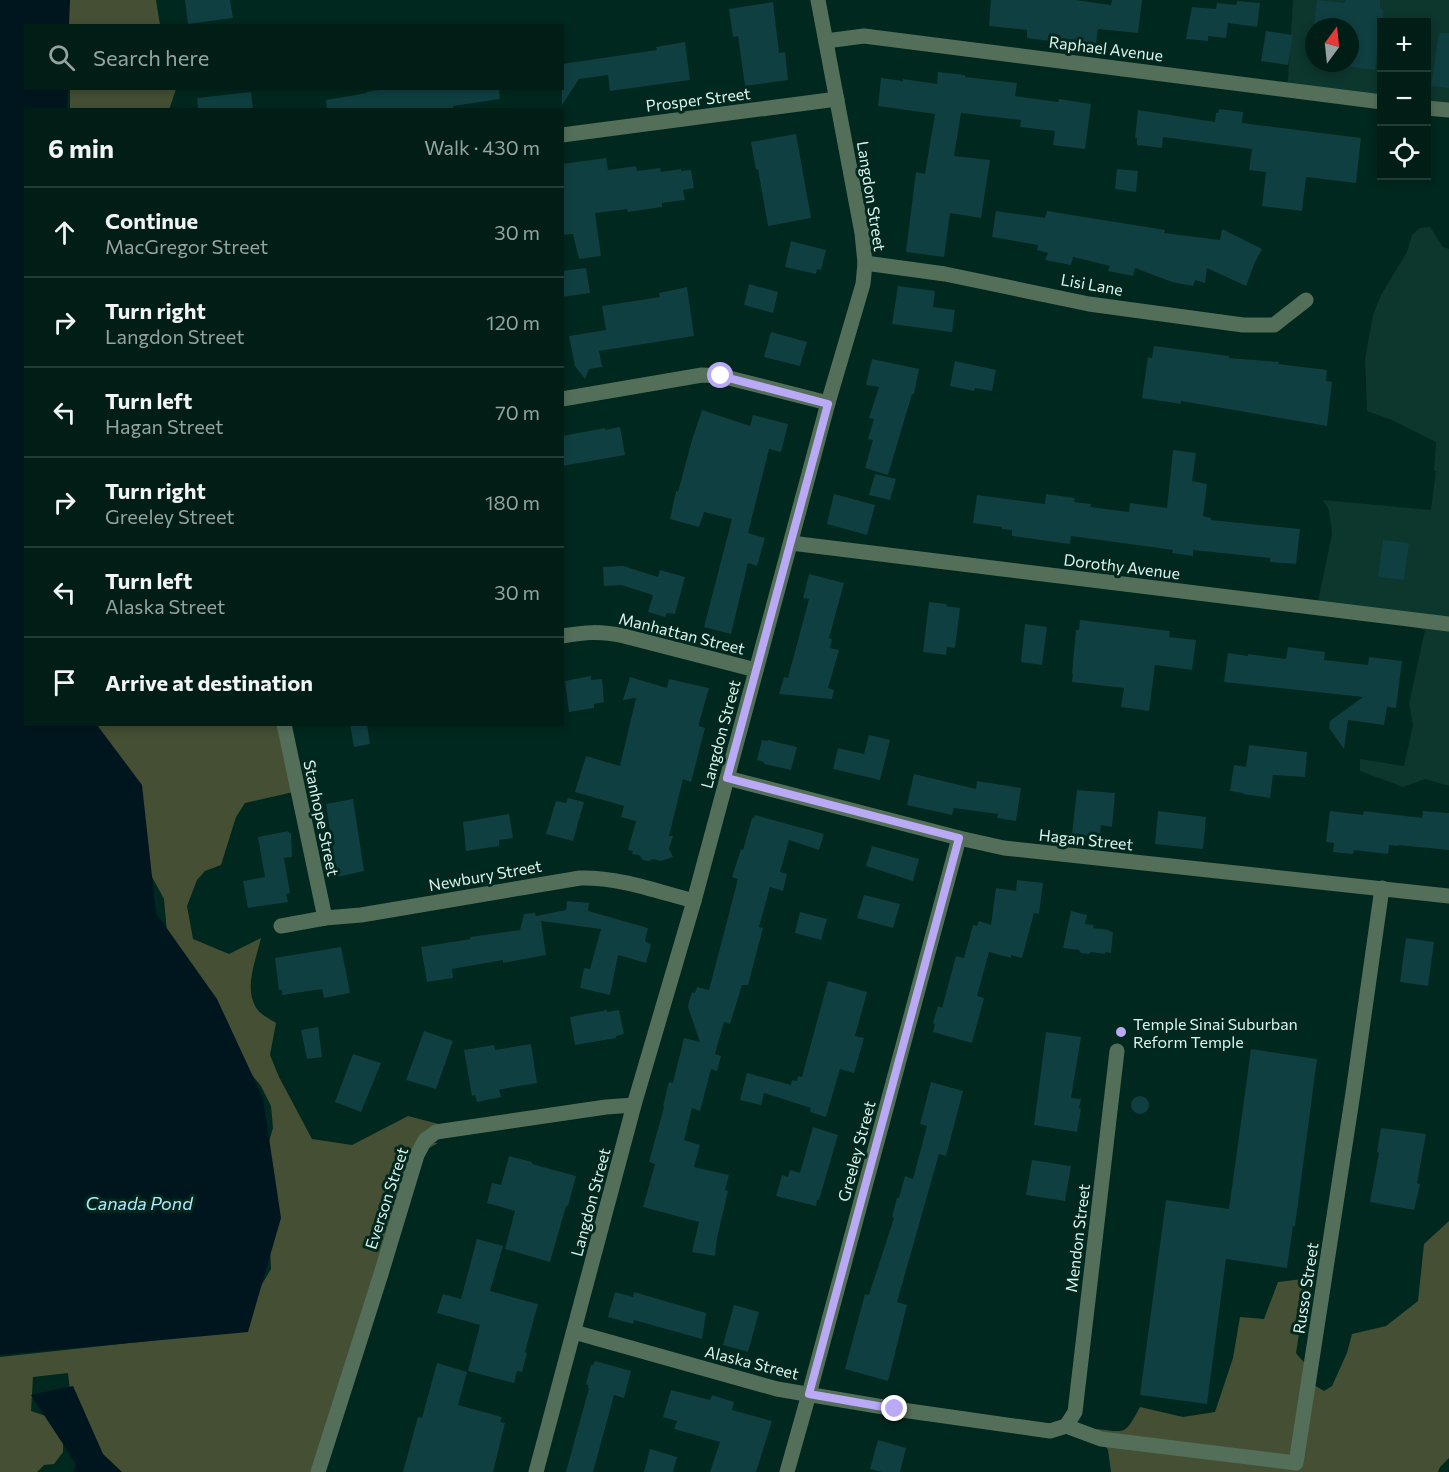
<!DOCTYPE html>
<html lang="en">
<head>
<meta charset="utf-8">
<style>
  :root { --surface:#001e16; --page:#0a271f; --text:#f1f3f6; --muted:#95a2a1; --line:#223c35 }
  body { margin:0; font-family:Commissioner,sans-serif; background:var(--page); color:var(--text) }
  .controls { position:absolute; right:18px; top:18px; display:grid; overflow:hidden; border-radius:0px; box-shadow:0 3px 9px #0003 }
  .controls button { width:54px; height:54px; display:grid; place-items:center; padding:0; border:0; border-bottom:2px solid var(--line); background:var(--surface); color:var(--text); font:30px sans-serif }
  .compass { position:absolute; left:1305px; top:18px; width:54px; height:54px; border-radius:50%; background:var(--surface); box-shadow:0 3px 9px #0003; rotate:15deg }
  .stop { position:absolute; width:18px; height:18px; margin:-14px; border:4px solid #baaaf6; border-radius:50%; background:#fff }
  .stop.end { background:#baaaf6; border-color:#fff; box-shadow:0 2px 6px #0008 }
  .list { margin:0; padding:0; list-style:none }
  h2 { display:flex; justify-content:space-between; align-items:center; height:78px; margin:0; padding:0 24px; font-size:26px }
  h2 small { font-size:20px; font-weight:400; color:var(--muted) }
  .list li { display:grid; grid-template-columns:39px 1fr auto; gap:18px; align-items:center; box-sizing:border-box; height:90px; padding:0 24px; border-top:2px solid var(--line) }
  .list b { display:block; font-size:22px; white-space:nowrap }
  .list p { margin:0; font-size:20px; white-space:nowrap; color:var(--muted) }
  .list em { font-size:20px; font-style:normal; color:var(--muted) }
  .icon { flex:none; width:33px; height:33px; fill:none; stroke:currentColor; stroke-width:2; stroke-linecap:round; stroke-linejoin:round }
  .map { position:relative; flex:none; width:1449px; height:1472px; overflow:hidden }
  .search { position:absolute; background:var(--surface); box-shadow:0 3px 9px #0003; left:24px; top:24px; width:540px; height:66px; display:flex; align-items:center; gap:15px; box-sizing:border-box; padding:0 21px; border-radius:0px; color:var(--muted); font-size:22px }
  .panel { position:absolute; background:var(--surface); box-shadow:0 3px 9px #0003; left:24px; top:108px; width:540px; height:618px; border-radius:0px }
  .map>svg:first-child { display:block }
</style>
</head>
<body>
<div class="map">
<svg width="1449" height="1472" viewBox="0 0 1449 1472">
  <rect width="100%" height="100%" fill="#00281e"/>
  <!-- built -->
  <g fill="#0d362d" fill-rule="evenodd">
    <path d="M1293,0H1449V116L1427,113L1426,22H1382L1381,107L1287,95ZM1314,27H1350V63H1314Z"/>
    <path d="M1430,227L1443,247L1449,249V786L1425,779L1403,787L1360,771V759L1404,766L1413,725L1409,704L1425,630L1413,627L1316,611L1332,534L1329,510L1323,500L1431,510L1436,471H1434L1436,442L1392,420L1367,411L1365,359L1373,315L1381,295L1407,252L1412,235L1420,228Z"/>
  </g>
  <!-- forest -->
  <g fill="#444f34">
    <path d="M68,0H156L160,25H69Z"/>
    <path d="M70,89V88L176,89L169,110L70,109Z"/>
    <path d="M91,725H285L298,791L245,803L236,817L221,865L205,871L197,880L187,906L193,939L229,954L261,938C256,960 243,989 257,1009C261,1015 270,1019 276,1023L270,1055L279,1077L312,1139L352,1145L408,1116L450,1127L434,1143H438L424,1151L322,1472H99L71,1400L68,1373L33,1377L31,1411L46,1416L63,1433V1452L54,1464L44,1465L37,1472H0V1357L204,1335L239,1323L271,1269L270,1250L257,1182L273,1128L271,1106L261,1086L232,1051L167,932L164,899L127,831Z"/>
    <path d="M1449,1221V1458L1440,1467L1438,1472H1111L1108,1450L1096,1429C1127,1432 1124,1436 1140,1407L1183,1417L1215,1412L1233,1358L1240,1317L1264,1319L1278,1282L1302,1279L1305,1287L1299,1298L1303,1309L1296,1353L1300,1358L1308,1366L1309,1382L1324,1391L1332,1386L1347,1353L1352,1334L1386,1326L1418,1301L1424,1244Z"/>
  </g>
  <!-- water -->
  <g fill="#00161e">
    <path d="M0,0H70L69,25L26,26V88L68,89L67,109L26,110V724L97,725L142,785L156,913L217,999L263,1098L281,1218L248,1332L0,1355Z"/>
    <path d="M73,1386L103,1454L122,1472H74L76,1464L31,1395Z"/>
  </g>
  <!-- building -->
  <g fill="#0f3f41">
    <path d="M185,0H230L233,18L188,24Z"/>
    <path d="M991,0H1076L1111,5L1112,0H1142L1138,33L1098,29L1096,44L1057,39V42L1027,38V30L989,26Z"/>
    <path d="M1317,0L1345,3L1346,0H1380V7L1383,11L1382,46L1378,45L1375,70L1350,67V27H1337L1314,24Z"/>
    <path d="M1237,1L1260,3L1257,27L1228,23L1226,38L1208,36V41L1186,39L1192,7L1216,9L1217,3L1236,5Z"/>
    <path d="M773,2L779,53L785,52L788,80L745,86L738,36L733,37L729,9Z"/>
    <path d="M1266,31L1293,35L1288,65L1261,61Z"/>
    <path d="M1439,33H1449V88L1431,86Z"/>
    <path d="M685,42L690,80L610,91L608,75L579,79L562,105V64L657,50L656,47Z"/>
    <path d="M938,72L965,75V77L1017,83L1015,96L1058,102L1059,99L1091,104L1085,149L1053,145L1055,131L1020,127L1021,120L961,113L954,156L990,160L981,218L950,213L944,257L906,252L916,172L925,174L935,114L878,106L881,78L903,81V79L937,84Z"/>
    <path d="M391,88H499L500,99L453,106V110H327L326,100L367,93L366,92Z"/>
    <path d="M251,92L253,110H198L197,98Z"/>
    <path d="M1219,109L1243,112L1242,123L1361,138L1356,183L1306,177L1302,211L1262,206L1266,172L1249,170L1252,149L1163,137L1162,148L1137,145V138H1135L1138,110L1215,122L1216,113H1218Z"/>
    <path d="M796,134L811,218L768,226L758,169L756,170L751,142Z"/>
    <path d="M606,158L608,170L636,166L637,171L660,168L661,172L681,169V171L691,170L694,188L683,190L685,200L662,203V207L628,212L627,209L595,213L601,256L579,259L573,234L562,235V164Z"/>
    <path d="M1117,169L1138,171L1136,192L1115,189Z"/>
    <path d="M996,211L1045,218L1047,211L1165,230L1164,233L1220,240L1222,229L1262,249L1255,262L1246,286L1207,268L1205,283L1195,280L1193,286L1172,282L1135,268L1133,276L1108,271L1110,266L1073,257L1071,265L1045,260L1048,253L1037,250L1038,245L992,237Z"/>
    <path d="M791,241L826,250L821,270L817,269L816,274L785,267Z"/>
    <path d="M586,268L590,293L562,297V271Z"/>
    <path d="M749,284L778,292L773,313L744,305Z"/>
    <path d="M898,286L935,291L933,307L955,310L952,332L892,324Z"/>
    <path d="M687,287L694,336L599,351L602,367L589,369L585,379L575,366L569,336L606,330L602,306L660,297L659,293Z"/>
    <path d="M771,332L807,342L800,366L764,357Z"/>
    <path d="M1154,346L1229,356V358L1279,362L1278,364L1327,370L1326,381L1332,382L1327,426L1181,401V404L1142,398L1148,357L1152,358Z"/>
    <path d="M872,359L919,369L914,394H912L888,475L865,468L873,440L868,439L874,419L869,418L879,387L866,385Z"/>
    <path d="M955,361L996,370L992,391L975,388L974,391L950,386Z"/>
    <path d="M702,410L750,426L753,415L788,424L781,452L769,449L748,533L765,538L757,566L748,563L731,634L704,627L732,519L704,512L699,527L670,519L676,491L678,492L692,440Z"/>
    <path d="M620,427L625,455L562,466V436L605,428V430Z"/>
    <path d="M1173,450L1196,453L1192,481L1207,484L1203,516L1211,518V520L1300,529L1296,564L1270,562V558L1193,550V556L1172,553L1173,550L1071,536L1070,544L1012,536V530L1002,529V527L973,523L977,495L1045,504L1046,494L1075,498L1074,502L1091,504L1090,507L1129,512L1130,503L1167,508Z"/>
    <path d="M875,474L896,479L890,500L869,495Z"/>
    <path d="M834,494L875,505L867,535L827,524Z"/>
    <path d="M1383,540L1409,543L1404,580L1378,577Z"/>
    <path d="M623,566L658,577L660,570L685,577L675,614L667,613L665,617L648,612L653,595L621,585L604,586L603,567Z"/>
    <path d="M809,574L844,583L829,638L832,639L830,648L839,650L828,688L834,690L832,699L779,694L784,677L788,678L809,599L803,598Z"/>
    <path d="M929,602L947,604L946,606L960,608L955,648L947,647L946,655L923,652Z"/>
    <path d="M1080,620L1170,631L1169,637L1196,640L1192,670L1155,665L1149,711L1121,707L1124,688L1072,682L1073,674H1072L1076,630H1079Z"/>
    <path d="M1025,624L1047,627L1042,665L1021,662Z"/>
    <path d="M1288,647L1325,652L1324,660L1368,665L1369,657L1402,661L1396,708L1387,707L1384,725L1348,720L1344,749L1329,728L1330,721L1363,697L1224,682L1228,653L1248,656V654L1286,659Z"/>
    <path d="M591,676V680L602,679L604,702L594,704V708L569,712L565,681Z"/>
    <path d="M630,677L667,688L669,679L709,688L699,723V726L705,728L691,782L683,779L669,836H673L669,849L673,857L661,861L653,859L649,861L643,860L639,855L632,854L633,851L628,850L636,821L621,817L624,806L575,792L586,756L620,766L636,698L623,700Z"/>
    <path d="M350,724H367L370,744L354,747Z"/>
    <path d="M869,735L890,740L880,780L833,769L838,748L864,754Z"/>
    <path d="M762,740L767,741L768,740L797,747L791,770L764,764V762L757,760Z"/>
    <path d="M1249,745L1307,752L1305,777L1273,775L1270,798L1243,794V793L1230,791L1234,765L1246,767Z"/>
    <path d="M914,774L976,789L977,781L1021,788L1016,821L997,818L998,814L954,808L952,815L907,805Z"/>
    <path d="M1077,790L1115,793L1112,827L1101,825L1100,834L1091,841L1085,835L1072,834Z"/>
    <path d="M568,798L584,802L573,841L546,834L556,801L566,803Z"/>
    <path d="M353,799L364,871L337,877L326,804Z"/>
    <path d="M1158,811L1206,817L1203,849L1155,844Z"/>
    <path d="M1330,811L1363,815L1364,811L1422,818L1423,811L1449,813V850L1398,845V846L1389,845L1388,854L1354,850L1353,854L1333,852L1334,843L1326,842Z"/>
    <path d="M509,814L513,838L499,840V846L466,851L463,822Z"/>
    <path d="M755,815L824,834L819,850L789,840L780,872L787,874L783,891L770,887L759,927L763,928L748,985H742L730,1024L724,1022L715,1054L721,1056L717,1071L711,1069L700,1111L692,1108L684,1140L700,1145L694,1167L729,1175L725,1190L728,1191L717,1238L715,1256L692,1252L699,1222L643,1207L655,1164L649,1162L664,1107L663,1106L669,1082L673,1083L684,1038L700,1042L688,1007L689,1002L692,992L695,993L697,987L709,990L738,879L732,877L741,849L743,850L752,818H754Z"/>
    <path d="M288,831L289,833H291L292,857L284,858L290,893L286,894L288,902L248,908L243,881L265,877L258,837Z"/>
    <path d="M872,846L919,859L913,881L866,866Z"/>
    <path d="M1017,880L1043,883L1039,914L1034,913L1022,958L1011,955V958L989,952L977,996L984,998L972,1043L933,1032L935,1024L933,1023L938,1006L942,1008L956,956L964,958L973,925L977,926L979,921L991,925L996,888L1016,891Z"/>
    <path d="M864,895L900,904L893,928L857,918Z"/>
    <path d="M567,901L589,903L588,911L648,928L645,941L651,945L646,963L618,955L610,995L580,988L584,968L590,969L601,929L541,921L546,955L503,963V960L452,969L453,978L427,982L421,947L471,939L470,937L520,930L524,914L535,913L536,916L566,910Z"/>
    <path d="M1071,911L1087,915L1085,924L1094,925L1093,928L1109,930V931L1113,932L1111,953L1105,952V954L1091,952L1089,954L1081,953L1079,950L1063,948Z"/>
    <path d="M800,912L827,919L821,940L795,933Z"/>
    <path d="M1406,938L1434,942L1428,986L1400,982Z"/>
    <path d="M341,947L350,993L324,998L322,989L282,995V990H279L275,958Z"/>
    <path d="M828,981L867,992L855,1036L864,1038L854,1073L840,1069L826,1117L810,1112L811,1108L764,1093L761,1105L740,1100L747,1073L791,1085L792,1080L797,1081L798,1076L802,1077Z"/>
    <path d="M607,1010V1012L619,1010L624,1034L616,1036V1038L575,1045L570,1017Z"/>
    <path d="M318,1027L322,1057L307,1059L301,1030Z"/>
    <path d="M424,1031L453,1041L436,1089L406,1080Z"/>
    <path d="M1046,1032L1081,1037L1071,1098L1081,1099L1079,1108L1081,1109L1077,1132L1034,1125Z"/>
    <path d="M531,1044L537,1083L502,1089L499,1090L501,1097L477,1102L475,1095L472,1096L464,1050L494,1045L495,1050Z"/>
    <path d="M1251,1049L1317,1059L1295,1226H1293L1287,1268L1226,1259L1207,1404L1140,1395L1166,1200L1229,1209Z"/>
    <path d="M353,1054L381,1063L361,1112L335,1102Z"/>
    <path d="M931,1082L963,1091L946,1156L939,1154L897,1302L907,1305L888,1381L845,1369L865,1294L869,1295L894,1218L892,1217L897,1198H899L905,1176L913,1179L927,1126L920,1124Z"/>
    <circle cx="1140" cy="1105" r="9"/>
    <path d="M813,1127L838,1135L819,1200H817L816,1206L776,1196L782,1175L788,1177L790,1170L800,1173Z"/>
    <path d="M1381,1128L1426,1134L1417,1183L1420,1184L1414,1210L1370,1202L1379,1153L1377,1152Z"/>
    <path d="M509,1156L532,1162V1164L576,1176L568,1206H566L550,1262L505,1249L515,1211L487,1203L492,1183L501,1185Z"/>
    <path d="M1032,1160L1071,1166L1065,1201L1026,1195Z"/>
    <path d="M477,1239L503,1246L490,1291L538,1304L525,1352L527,1353L522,1372L517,1371L514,1383L468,1371L480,1325L437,1313L443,1294L461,1299Z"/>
    <path d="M615,1292L633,1297L634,1292L706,1313L702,1339L634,1320L633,1324L608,1317Z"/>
    <path d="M734,1305L759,1312L748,1352L723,1345Z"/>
    <path d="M595,1361L631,1371L624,1398L614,1395L593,1472H566L589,1388H588V1385L586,1384L591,1365H593Z"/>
    <path d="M437,1363L467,1372L458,1405L502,1417L500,1422L505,1423L493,1472H403L418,1417L422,1418Z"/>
    <path d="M671,1390L710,1400L712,1395L734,1402L732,1410L772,1421L756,1472H710L720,1442L674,1429L677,1421L663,1417Z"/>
    <path d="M878,1440L906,1448L900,1472H882L870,1469Z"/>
    <path d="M650,1449L677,1457L673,1472H644Z"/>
  </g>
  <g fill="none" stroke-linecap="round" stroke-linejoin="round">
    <!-- minor -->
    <g stroke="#546f59" stroke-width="15">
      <path d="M826,41L864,36L1382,102"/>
      <path d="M1426,108L1449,110"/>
      <path d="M562,135L837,99"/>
      <path d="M865,263L945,274L1089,304L1243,325H1274L1306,300"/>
      <path d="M562,399L702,375L721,376L828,403"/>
      <path d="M791,543L1449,624"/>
      <path d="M562,636C586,632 600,631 624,636L756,670"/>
      <path d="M284,724L325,918"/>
      <path d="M727,778L959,838L1004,848L1449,896"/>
      <path d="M281,926L325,918L361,915L580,878C619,877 656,891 694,901"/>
      <path d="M574,1332L777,1389L895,1409L1050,1431L1066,1426"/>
      <path d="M1066,1426L1101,1439L1296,1463L1353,1093L1382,888"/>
      <path d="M1066,1426L1075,1412L1117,1051"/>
      <path d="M318,1472L381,1274L417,1155L425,1140L436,1132L606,1107L634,1105"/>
      <path d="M536,1472L634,1105L694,901L828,403L863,284L865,263L862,233L818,0"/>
      <path d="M787,1472L809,1394L959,838"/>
    </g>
  </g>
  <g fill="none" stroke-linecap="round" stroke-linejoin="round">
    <!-- route -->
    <path stroke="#baaaf6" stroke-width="8" d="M721,376L828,404L727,778L959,838L809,1394L895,1409"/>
  </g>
  <!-- markers -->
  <circle fill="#baaaf6" stroke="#00281e" stroke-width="2" cx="1121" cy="1032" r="6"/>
  <g text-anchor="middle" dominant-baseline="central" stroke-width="6" stroke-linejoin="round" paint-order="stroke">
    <!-- street labels -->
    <g font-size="16" fill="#ddf3ec" stroke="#00281e">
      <text transform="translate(1106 48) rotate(7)">Raphael Avenue</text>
      <text transform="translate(698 99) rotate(-7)">Prosper Street</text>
      <text transform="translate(872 196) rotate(81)">Langdon Street</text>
      <text transform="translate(1092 284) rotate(10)">Lisi Lane</text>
      <text transform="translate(1122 566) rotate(7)">Dorothy Avenue</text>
      <text transform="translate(682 633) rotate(14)">Manhattan Street</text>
      <text transform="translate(720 734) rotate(-75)">Langdon Street</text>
      <text transform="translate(322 818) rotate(78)">Stanhope Street</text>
      <text transform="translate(1086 839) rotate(6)">Hagan Street</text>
      <text transform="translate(485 875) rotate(-10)">Newbury Street</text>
      <text transform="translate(856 1151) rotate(-75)">Greeley Street</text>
      <text transform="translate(386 1198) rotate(-72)">Everson Street</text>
      <text transform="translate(590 1202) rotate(-75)">Langdon Street</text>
      <text transform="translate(1077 1238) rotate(-83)">Mendon Street</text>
      <text transform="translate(1305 1288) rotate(-81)">Russo Street</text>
      <text transform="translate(752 1362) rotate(14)">Alaska Street</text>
    </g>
    <!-- poi labels -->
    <g font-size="16" fill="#ddf3ec" stroke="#00281e" text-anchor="start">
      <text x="1133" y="1023">Temple Sinai Suburban<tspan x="1133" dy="18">Reform Temple</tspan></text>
    </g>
    <!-- water labels -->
    <g font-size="18" font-style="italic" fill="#b3e8fb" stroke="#00281e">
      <text x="139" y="1203">Canada Pond</text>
    </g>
  </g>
</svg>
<div class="controls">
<button>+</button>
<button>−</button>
<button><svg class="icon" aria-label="locate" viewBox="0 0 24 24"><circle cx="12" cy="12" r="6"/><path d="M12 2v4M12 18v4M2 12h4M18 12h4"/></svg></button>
</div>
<svg class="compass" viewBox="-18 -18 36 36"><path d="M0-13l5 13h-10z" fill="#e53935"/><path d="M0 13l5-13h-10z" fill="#95a2a1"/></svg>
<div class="stop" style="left:721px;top:376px"></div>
<div class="stop end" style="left:895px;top:1409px"></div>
<div class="search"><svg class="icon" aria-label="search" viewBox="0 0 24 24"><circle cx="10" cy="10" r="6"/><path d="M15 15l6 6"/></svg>Search here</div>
<section class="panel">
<h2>6 min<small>Walk · 430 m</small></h2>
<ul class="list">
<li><svg class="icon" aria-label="ahead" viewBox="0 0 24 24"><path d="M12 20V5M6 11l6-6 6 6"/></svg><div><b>Continue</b><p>MacGregor Street</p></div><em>30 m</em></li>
<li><svg class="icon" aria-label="right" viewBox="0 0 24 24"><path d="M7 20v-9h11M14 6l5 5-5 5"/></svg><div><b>Turn right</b><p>Langdon Street</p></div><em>120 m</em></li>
<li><svg class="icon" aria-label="left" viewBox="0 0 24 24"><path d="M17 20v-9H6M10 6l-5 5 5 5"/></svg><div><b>Turn left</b><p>Hagan Street</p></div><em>70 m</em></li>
<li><svg class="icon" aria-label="right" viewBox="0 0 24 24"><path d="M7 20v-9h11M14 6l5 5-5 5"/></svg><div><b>Turn right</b><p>Greeley Street</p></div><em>180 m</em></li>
<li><svg class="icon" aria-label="left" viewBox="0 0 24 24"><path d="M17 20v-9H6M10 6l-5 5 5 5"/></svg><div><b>Turn left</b><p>Alaska Street</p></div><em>30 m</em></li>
<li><svg class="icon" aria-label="arrive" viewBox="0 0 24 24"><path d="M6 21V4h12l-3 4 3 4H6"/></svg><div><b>Arrive at destination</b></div></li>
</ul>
</section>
</div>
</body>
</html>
